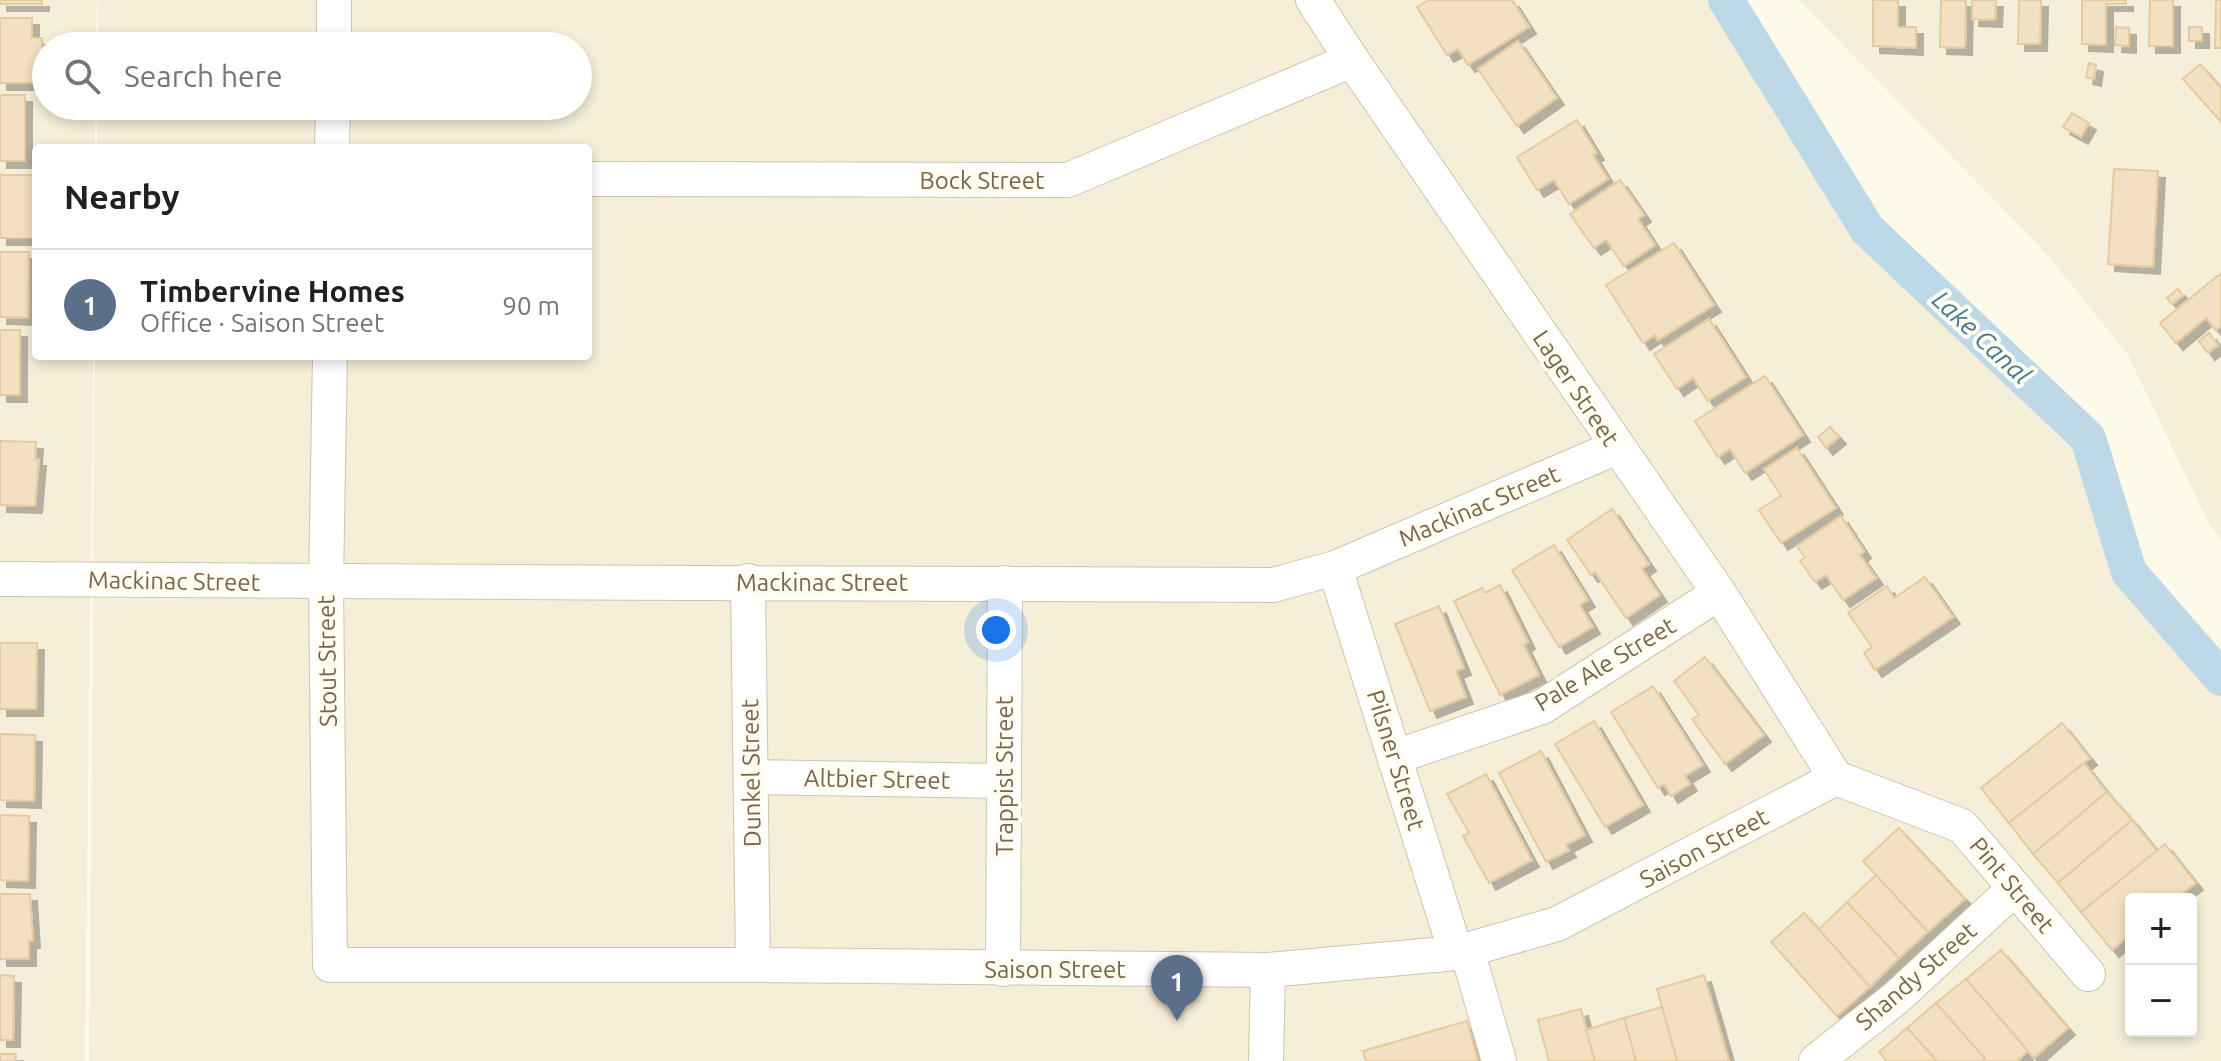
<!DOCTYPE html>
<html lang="en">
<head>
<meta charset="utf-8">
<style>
  :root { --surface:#fff; --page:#f6f6f6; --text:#202124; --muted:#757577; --line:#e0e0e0; --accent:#ea580c }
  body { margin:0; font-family:Ubuntu,sans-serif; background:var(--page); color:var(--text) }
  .controls { position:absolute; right:24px; bottom:24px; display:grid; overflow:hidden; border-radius:8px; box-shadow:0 4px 12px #0003 }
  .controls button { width:72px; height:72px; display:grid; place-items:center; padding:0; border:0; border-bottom:2px solid var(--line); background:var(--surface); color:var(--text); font:40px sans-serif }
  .you { position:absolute; left:996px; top:630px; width:28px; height:28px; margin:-20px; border:6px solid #fff; border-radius:50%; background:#1a73e8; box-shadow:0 0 0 12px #1a73e833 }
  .badge { display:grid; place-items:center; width:52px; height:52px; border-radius:50%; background:var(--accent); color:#fff; font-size:26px; font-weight:700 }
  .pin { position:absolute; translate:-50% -66px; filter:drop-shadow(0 2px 4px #0008) }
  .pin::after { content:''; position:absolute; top:42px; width:28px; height:24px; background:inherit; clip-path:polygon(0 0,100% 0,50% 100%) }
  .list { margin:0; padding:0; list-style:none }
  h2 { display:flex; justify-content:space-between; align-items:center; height:104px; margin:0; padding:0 32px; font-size:34px }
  h2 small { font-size:26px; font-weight:400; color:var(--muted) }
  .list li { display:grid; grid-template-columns:52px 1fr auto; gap:24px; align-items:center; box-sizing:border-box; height:112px; padding:0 32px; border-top:2px solid var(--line) }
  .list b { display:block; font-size:30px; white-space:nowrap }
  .list p { margin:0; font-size:26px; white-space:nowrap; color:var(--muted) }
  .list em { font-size:26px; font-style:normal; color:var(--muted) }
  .icon { flex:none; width:44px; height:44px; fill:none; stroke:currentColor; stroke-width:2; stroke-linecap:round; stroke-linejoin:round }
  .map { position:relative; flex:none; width:2221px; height:1061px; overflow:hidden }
  .search { position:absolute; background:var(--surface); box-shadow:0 4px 12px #0003; left:32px; top:32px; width:560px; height:88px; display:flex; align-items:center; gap:20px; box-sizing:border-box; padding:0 28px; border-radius:44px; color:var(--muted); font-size:30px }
  .panel { position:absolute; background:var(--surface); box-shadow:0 4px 12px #0003; left:32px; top:144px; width:560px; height:216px; border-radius:8px }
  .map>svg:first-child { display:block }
</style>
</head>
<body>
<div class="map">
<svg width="2221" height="1061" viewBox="0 0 2221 1061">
  <defs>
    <filter id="shadow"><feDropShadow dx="7" dy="7" stdDeviation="0" flood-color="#0004"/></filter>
  </defs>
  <rect width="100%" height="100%" fill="#fdfaea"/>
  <!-- residential -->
  <g fill="#f5eed8" fill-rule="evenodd">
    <path d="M0,0H97L96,46H46V106H95V148H36V356H93L85,1061H0Z"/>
    <path d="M98,0H1723L1867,229L2088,438L2129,572L2221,678V1061H89L95,356H588V148H97V106H578V46H98ZM2131,899H2191V1031H2131Z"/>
    <path d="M1799,0H2221V540L2208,522L2128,355L2044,251Z"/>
  </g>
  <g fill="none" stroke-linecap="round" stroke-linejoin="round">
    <!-- canal -->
    <path stroke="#bdd9e8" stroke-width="36" d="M1726,0L1867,229L2088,438L2129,572L2221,678"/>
  </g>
  <!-- building -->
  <g fill="#f3dfc1" stroke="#e6caa0" stroke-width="2" filter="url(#shadow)">
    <rect x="0" y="0" width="42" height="4"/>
    <path d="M1429,0H1512L1529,27L1468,65L1458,49L1447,55L1417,7Z"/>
    <path d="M1873,0H1898V27H1916V48L1873,46Z"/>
    <path d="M1941,0H1966L1965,48L1940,47Z"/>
    <path d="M1972,0H1996L1995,20L1972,19Z"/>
    <path d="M2019,0H2041L2040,44H2018Z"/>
    <path d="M2082,0H2126V4H2106V45L2082,44Z"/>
    <path d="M2150,0H2173V46H2149Z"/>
    <path d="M2216,0H2221V48H2215Z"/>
    <path d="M0,18H32V38H42V66H39V83H0Z"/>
    <path d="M2116,27L2129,28V46L2115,45Z"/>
    <rect x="2189" y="27" width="13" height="14"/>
    <path d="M1518,41L1557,98L1517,126L1478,69Z"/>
    <path d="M2089,63L2096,65L2094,79L2086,77Z"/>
    <path d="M2200,64L2221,88V122L2183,79Z"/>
    <rect x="0" y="95" width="25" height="66"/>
    <path d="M2072,113L2089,123L2081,137L2063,127Z"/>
    <path d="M1577,120L1597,153L1593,155L1608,179L1569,204L1554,180L1537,190L1517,157Z"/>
    <path d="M2114,169L2158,171L2153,267L2108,264Z"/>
    <rect x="0" y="175" width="36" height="63"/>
    <path d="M1620,180L1644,215L1638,219L1655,245L1624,266L1606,240L1594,248L1570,214Z"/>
    <path d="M1674,243L1714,305L1658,340L1655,335L1643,343L1606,285Z"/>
    <path d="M0,252H29L28,318L0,317Z"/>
    <path d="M2221,273V326L2216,330L2206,318L2176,343L2160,323Z"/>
    <path d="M2178,289L2183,295L2172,304L2167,298Z"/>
    <path d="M1709,319L1746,377L1708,401L1693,378L1677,389L1654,354Z"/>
    <rect x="0" y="330" width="20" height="65"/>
    <path d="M2209,333L2218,345L2208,353L2199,341Z"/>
    <path d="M1765,376L1803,435L1745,473L1730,449L1718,457L1695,421Z"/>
    <path d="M1830,427L1839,437L1826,448L1818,437Z"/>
    <path d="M0,441L36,442L35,459H39L35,506L0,505Z"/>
    <path d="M1797,448L1836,508L1781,543L1759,510L1781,496L1764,469Z"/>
    <path d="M1612,509L1649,564L1642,569L1660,595L1626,618L1595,572L1591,575L1567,540Z"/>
    <path d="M1841,516L1864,551L1860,555L1876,578L1843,600L1826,575L1815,582L1800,561L1805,558L1797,546Z"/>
    <path d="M1554,545L1588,600L1580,605L1593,627L1559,647L1512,570Z"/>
    <path d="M1925,577L1953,617L1875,670L1864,653L1872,647L1848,613L1887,586L1894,598Z"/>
    <path d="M1500,585L1528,642L1524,645L1539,675L1500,695L1454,601L1482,588L1485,593Z"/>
    <path d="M1439,606L1464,668L1456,671L1466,697L1430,711L1395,624Z"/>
    <path d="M0,643H37L36,709H0Z"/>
    <path d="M1705,657L1764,735L1725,764L1692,719L1699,715L1674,681Z"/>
    <path d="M1653,686L1703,765L1685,776L1690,784L1671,796L1664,784L1658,788L1611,712Z"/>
    <path d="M1594,721L1643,805L1605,827L1555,744Z"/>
    <path d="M2062,723L2090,758L2009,823L1981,788Z"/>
    <path d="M0,734L35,735L34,801L0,800Z"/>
    <path d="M1541,751L1585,835L1566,845L1569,850L1546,862L1499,773Z"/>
    <path d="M2084,763L2107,792L2033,854L2009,823Z"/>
    <path d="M1486,774L1532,860L1489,883L1463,836L1469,833L1447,794Z"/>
    <path d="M2107,792L2132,820L2058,883L2033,854Z"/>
    <path d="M0,815L29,816L28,881L0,880Z"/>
    <path d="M2132,820L2157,851L2081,912L2058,883Z"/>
    <path d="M1899,828L1965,899L1928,932L1863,861Z"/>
    <path d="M2165,844L2196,883L2175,899H2131V934L2112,950L2081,912Z"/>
    <path d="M1876,875L1928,932L1899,958L1847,902Z"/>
    <path d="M0,894H30L33,941H29V959H0Z"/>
    <path d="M1847,902L1899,958L1870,987L1819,929Z"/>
    <path d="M1804,913L1870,987L1837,1016L1771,942Z"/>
    <path d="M2001,950L2068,1028L2034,1058L1966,979Z"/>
    <path d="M0,975L14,976L13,1040H0Z"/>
    <path d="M1704,975L1729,1061H1677L1657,989Z"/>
    <path d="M1966,979L2028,1051L2017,1061H1987L1936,1003Z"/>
    <path d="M1936,1003L1987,1061H1937L1907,1028Z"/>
    <path d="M1662,1007L1677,1061H1636L1624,1018Z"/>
    <path d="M1581,1009L1595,1061H1549L1538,1020Z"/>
    <path d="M1624,1018L1636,1061H1595L1586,1030Z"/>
    <path d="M1467,1021L1478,1061H1366L1363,1051Z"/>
    <path d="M1907,1028L1937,1061H1887L1879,1052Z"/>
    <path d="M0,1054H16L15,1061H0Z"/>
  </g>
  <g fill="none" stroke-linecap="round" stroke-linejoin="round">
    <defs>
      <g id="minor">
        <path d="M1313,0L1352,60L1719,593L1836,778"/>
        <path d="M334,46V0"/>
        <path d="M332,148L333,106"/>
        <path d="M588,179L1068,180L1352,60"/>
        <path d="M330,356L326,582L330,965H753L1268,970L1456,953L1557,924L1836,778"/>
        <path d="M1335,568L1456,953"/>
        <path d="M0,579C424,584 849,582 1273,585L1335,568L1617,447"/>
        <path d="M748,581L753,965"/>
        <path d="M1395,757L1542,707L1719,593"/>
        <path d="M751,777L1004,781"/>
        <path d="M1836,778L1962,826L2088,974"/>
        <path d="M1467,950L1499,1061"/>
        <path d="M1003,969L1005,583"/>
        <path d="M1266,1061L1268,970"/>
        <path d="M1816,1061L1896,998L2015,888"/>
      </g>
    </defs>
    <!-- minor casing -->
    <use href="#minor" stroke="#d0c4ae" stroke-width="36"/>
    <!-- minor -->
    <use href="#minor" stroke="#fff" stroke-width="34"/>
  </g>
  <g text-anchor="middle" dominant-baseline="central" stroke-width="8" stroke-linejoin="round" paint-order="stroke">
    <!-- street labels -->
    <g font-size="24" fill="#79654c" stroke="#fffcf1">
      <text x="982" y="180">Bock Street</text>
      <text transform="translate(1576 388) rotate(56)">Lager Street</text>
      <text transform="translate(1479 506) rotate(-23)">Mackinac Street</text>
      <text transform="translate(174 581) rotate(1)">Mackinac Street</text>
      <text x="822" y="582">Mackinac Street</text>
      <text transform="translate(327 661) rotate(-91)">Stout Street</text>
      <text transform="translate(1605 664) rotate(-31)">Pale Ale Street</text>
      <text transform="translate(1396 760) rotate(73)">Pilsner Street</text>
      <text transform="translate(751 773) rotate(-91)">Dunkel Street</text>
      <text transform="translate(1004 776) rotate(-90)">Trappist Street</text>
      <text transform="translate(877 779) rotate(1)">Altbier Street</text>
      <text transform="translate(1704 848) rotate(-28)">Saison Street</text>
      <text transform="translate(2012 885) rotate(50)">Pint Street</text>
      <text x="1055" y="969">Saison Street</text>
      <text transform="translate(1916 976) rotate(-41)">Shandy Street</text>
    </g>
    <!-- water labels -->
    <g font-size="26" font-style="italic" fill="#477794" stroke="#fffcf1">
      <text transform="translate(1982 337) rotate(43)">Lake Canal</text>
    </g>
  </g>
</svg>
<div class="controls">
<button>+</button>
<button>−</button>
</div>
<div class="you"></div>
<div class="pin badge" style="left:1177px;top:1021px;background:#5c6f8a">1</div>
<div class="search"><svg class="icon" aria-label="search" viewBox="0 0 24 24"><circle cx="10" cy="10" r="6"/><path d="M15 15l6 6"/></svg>Search here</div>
<section class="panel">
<h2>Nearby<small></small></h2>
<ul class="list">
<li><span class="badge" style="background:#5c6f8a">1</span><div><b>Timbervine Homes</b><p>Office · Saison Street</p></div><em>90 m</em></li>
</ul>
</section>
</div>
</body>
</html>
